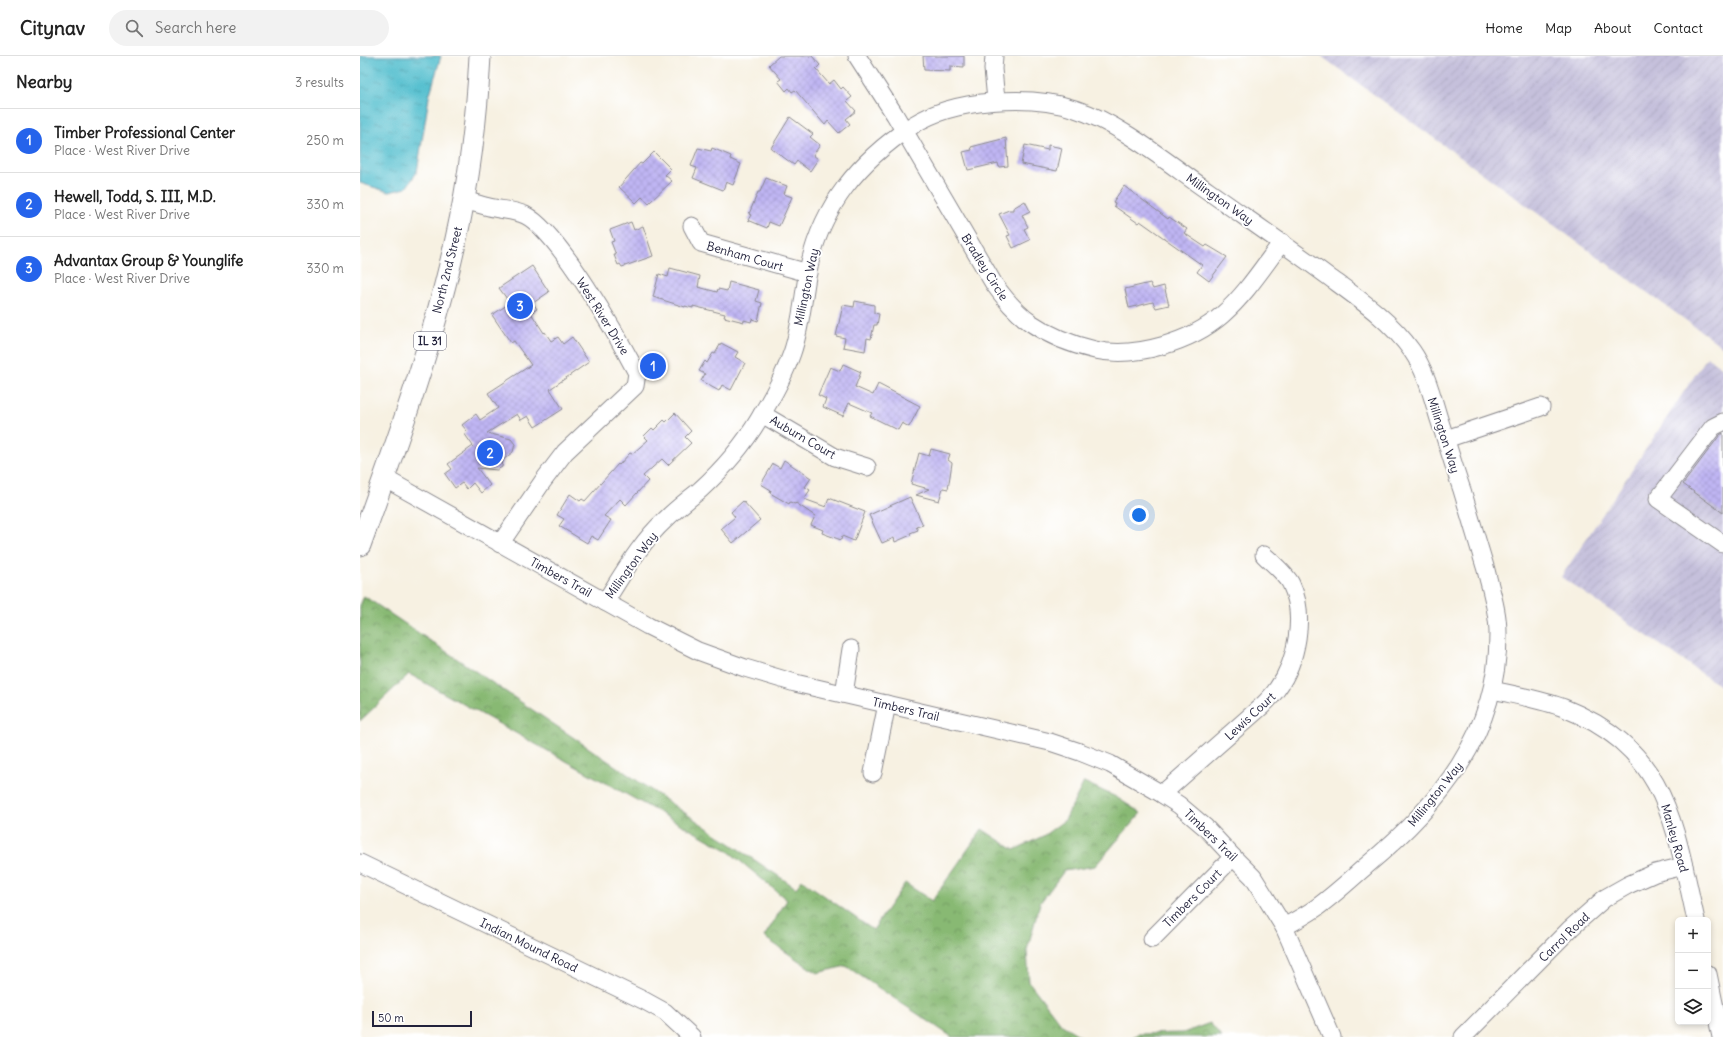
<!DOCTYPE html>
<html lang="en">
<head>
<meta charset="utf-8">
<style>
  :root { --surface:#fff; --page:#f2f2f2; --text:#222; --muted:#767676; --line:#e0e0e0; --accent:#2563eb }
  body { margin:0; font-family:Delius,sans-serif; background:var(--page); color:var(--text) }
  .controls { position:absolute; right:12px; bottom:12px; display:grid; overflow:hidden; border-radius:6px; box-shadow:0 2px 6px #0003 }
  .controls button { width:36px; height:36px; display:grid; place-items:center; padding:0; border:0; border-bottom:1px solid var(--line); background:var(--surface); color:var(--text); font:20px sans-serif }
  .scale { position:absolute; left:12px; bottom:10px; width:100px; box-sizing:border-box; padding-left:4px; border:2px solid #22223b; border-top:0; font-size:11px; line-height:14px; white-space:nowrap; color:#22223b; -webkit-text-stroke:3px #fff; paint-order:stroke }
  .you { position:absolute; left:779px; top:459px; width:14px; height:14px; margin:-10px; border:3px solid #fff; border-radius:50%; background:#1a73e8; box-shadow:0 0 0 6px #1a73e833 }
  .badge { display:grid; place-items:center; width:26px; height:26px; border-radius:50%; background:var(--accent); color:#fff; font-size:13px; font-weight:700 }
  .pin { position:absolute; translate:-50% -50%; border:2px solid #fff; box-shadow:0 1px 4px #0006 }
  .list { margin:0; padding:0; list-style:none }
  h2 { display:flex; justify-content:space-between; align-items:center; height:52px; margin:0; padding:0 16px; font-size:17px }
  h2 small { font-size:13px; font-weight:400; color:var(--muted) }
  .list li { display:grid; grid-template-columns:26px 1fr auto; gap:12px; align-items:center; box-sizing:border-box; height:64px; padding:0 16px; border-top:1px solid var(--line) }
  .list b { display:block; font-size:15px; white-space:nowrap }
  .list p { margin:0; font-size:13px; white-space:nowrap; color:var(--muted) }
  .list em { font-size:13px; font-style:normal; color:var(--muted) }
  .icon { flex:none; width:22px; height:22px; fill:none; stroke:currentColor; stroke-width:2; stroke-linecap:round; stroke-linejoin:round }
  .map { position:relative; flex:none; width:1363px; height:981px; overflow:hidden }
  header { display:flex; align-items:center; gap:24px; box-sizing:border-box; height:56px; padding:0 20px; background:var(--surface); border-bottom:1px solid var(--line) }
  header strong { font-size:19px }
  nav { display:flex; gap:22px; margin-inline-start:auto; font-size:14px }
  .search { width:280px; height:36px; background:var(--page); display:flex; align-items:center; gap:10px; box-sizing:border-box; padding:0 14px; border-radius:22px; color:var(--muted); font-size:15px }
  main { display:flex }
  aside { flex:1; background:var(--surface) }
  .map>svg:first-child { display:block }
</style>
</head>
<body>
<header>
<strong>Citynav</strong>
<div class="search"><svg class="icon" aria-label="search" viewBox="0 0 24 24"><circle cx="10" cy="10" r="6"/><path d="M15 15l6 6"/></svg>Search here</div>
<nav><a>Home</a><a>Map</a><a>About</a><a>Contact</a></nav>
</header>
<main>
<aside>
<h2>Nearby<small>3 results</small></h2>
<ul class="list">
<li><span class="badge">1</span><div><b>Timber Professional Center</b><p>Place · West River Drive</p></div><em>250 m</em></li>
<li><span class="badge">2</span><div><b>Hewell, Todd, S. III, M.D.</b><p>Place · West River Drive</p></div><em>330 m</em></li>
<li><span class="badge">3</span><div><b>Advantax Group &amp; Younglife</b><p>Place · West River Drive</p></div><em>330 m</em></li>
</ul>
</aside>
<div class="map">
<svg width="1363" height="981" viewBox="0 0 1363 981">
  <defs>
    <pattern id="industrial-furrows" width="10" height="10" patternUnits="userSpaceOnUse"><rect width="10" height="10" fill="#c5c0db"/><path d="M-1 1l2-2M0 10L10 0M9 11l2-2" fill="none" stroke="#a9a5bd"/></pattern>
    <pattern id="forest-crowns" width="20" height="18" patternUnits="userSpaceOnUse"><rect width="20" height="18" fill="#88b973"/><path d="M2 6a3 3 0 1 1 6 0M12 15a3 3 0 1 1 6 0" fill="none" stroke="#6f9660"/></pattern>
    <pattern id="water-ripples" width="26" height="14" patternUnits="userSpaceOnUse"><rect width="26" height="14" fill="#54bfcf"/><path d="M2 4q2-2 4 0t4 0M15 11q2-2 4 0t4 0" fill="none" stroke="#459ba9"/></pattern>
    <pattern id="building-cross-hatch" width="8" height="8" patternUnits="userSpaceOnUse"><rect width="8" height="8" fill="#bfb5f3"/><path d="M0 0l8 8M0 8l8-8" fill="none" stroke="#a49bd1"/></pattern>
  </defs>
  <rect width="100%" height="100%" fill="#fff"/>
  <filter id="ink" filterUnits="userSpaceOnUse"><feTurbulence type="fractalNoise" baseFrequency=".025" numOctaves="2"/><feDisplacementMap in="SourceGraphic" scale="8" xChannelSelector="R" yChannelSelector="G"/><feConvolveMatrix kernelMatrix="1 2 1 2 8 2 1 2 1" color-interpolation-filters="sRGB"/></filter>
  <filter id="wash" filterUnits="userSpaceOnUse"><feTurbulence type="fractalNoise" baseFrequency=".012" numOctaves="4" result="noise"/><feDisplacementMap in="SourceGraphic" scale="16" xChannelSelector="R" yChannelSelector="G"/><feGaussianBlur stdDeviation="0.9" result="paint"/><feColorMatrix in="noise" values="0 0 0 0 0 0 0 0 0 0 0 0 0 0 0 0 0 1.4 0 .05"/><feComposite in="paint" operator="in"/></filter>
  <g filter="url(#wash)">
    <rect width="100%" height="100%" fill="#f7f1e2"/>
    <!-- industrial -->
    <g fill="url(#industrial-furrows)">
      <path d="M961,0H1363V291L1199,173Z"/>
      <path d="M1347,301L1363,312V632L1201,521Z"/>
    </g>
    <!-- forest -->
    <g fill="url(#forest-crowns)" stroke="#556e57">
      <path d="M4,540L436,832L442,824L513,874L545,827L572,845L622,773L654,794L683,780L705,764L724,726L756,741L781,757L735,810L704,815L680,847L667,894L669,926L702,969L722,981H592L486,910L457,917L404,881L427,844L367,794L49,618L0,665V550Z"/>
      <path d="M850,967L862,981H773L777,978L823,977Z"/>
    </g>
    <!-- water -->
    <path fill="url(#water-ripples)" stroke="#3b7085" d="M0,0H81L69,41L57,116L46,132L29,136L0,127Z"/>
    <g id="blocks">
      <!-- building -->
      <g fill="url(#building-cross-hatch)">
        <path d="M419,0H452L460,9L456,13L469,28L474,24L481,33L483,31L492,41L487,45L496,55L486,63L490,68L479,77L468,65L465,69L435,34L432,36L429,32L426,35L418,25L421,23L409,9Z"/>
        <path d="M563,0H604V11L590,10V15L564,14Z"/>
        <path d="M430,61L453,78L450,81L460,89L453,99L458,103L450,115L437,105L434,109L411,92Z"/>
        <path d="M646,82L648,110L639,111L638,107L608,114L603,96L612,94L611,91Z"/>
        <path d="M665,89L688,94V89L702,92L697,115L661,108Z"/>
        <path d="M338,92L351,95L352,92L371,100L370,103L381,108L373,129L366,126L363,134L333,122L337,112L331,110Z"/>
        <path d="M294,96L311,113L305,119L312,125L289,147L282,141L276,147L259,131L280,107L282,108Z"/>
        <path d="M406,122L427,130L424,138L432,141L419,170L409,166L407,172L388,164L391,159L389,158L398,136H400Z"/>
        <path d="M764,130L808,163L809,161L827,173L824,177L845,191L847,189L867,201L849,225L837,216L842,209L780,165L778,167L754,150L755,147L753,146Z"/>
        <path d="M665,145L670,155L662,159L668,171L664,173L670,184L653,192L647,180L650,179L639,158L649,154H653V152Z"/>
        <path d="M271,166L274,174L283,170L293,200L262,211L260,208L258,209L254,199H256L251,186L254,185L250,174Z"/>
        <path d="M172,210L189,236L173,247L177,253L171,257L184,277L185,276L191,285L198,281L203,288L212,281L229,306L190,333L203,353L175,371L168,360L161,364L157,358L127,377L151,383L155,388L153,396L143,404L142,411L137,414L117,412L130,429L121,437L113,427L107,433L102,427L95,432L85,418L92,413L88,408L113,390L104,377L107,375L102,369L116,358L120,364L138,352L128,337L171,309L154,285L151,287L132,259L150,247L139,232Z"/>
        <path d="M310,212L340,220L338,231L357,236L358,233L367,235L369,226L399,234L396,245L402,247L398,265L392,263L391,266L384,264V266L364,261L365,258L333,250V252L325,250V251L293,241L299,218L308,221Z"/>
        <path d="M790,227L793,233L804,230L809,249L796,252L793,246L769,252L765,233Z"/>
        <path d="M495,245L514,249V257L519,258L517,269H514L511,283L507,282L505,295L483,291L485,282L476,280L483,249L494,251Z"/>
        <path d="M361,287L378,296L375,301L385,307L371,334L362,329L359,335L341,325L345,318L339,315L345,305L347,307L353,297L355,298Z"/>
        <path d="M483,308L501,316L495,331L513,339L518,328L560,350L549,371L542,367L538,374L510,360L512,357L489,347L483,360L463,351L466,343L458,339L463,327L470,311L480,315Z"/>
        <path d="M315,357L331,375L325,381L331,387L308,409L302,403L283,420L288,425L266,449L260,443L244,460L251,464L238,484L231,480L227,487L199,470L204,463L197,459L210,438L220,445L222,443L225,445L258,408L259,409L270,397L272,398L288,384L284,380L292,372L294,374L304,364L306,366Z"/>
        <path d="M1363,377V457L1323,428L1360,379Z"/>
        <path d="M571,393L590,398L588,404L592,407L588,433L583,432L579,445L556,439L569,433L551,428L559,397L569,400Z"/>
        <path d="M424,404L451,422L445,431L450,434L444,443L466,451L469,442L505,456L494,485L482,480L481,484L462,477L463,474L451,469L455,460L436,447L435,448L430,446L429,448L410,437L411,434L401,428L413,408L420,412Z"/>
        <path d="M550,441L563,469L556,471L558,474L550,477L551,479L535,486L534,482L522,487L509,459Z"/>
        <path d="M383,445L400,464L373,487L361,473L375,461L371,456Z"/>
      </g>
    </g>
  </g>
  <g filter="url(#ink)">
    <use href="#blocks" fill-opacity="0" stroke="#8c8a8e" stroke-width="1"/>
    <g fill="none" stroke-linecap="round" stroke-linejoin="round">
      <defs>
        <g id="minor">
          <path d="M497,0L535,59L634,228C645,243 656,257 671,267C690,280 713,289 735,294C776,303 832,285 862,259C886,238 903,211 922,186"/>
          <path d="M634,0L633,13L636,44"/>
          <path d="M103,144C112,146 121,149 129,151C141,154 154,154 165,159C199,176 258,281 277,317L275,330L205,396L183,425L140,488"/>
          <path d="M332,170L341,187L448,217"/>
          <path d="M402,358L475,401L507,411"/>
          <path d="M1363,366L1353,371L1298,443L1363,488"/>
          <path d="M1086,383L1181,351"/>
          <path d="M24,422L288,570L338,595L385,612L435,627L690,686L720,696L750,708L802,738L819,749L845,771L873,801L893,821L924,871L972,981"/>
          <path d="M245,546C263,518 280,487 305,464C316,453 328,444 340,434C363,413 383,390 399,363C412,342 424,320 432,297C441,271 443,242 448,215C461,150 499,105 553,69C594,43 669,38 715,53C760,67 809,108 848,135C889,164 930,192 969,221C999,243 1030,264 1052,295C1066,315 1072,340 1079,363C1087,387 1094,411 1102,434C1110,461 1118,487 1126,514C1131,535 1138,555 1138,577C1139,678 1079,749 1006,810C990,824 974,839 956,852C946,859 935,865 924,871"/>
          <path d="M1133,634C1154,639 1183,644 1204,652C1307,693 1314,767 1336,864"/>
          <path d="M484,638L491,593"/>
          <path d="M513,717L527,648"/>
          <path d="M802,738L903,649C908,644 913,639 917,633C937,606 946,559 931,528C927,519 911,506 904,499"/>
          <path d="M0,807L285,945L305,956L332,981"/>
          <path d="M792,883L873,801"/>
          <path d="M1348,918L1361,981"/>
          <path d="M1103,981L1211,872L1245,842L1268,829L1295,817L1324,810"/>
        </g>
        <path id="major" d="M0,489C36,389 73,288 96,183C109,125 117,59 120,0"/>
      </defs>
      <!-- minor casing -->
      <use href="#minor" stroke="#8c8a8e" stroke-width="19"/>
      <!-- major casing -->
      <use href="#major" stroke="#8c8a8e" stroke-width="23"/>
      <!-- minor -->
      <use href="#minor" stroke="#fff" stroke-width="17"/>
      <!-- major -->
      <use href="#major" stroke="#fff" stroke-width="21"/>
    </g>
  </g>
  <g text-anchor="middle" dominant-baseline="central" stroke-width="4" stroke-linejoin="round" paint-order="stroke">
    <!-- shield labels -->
    <rect fill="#fff" stroke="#646476" stroke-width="1" x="54" y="276" width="32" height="18" rx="3"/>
    <g font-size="11" font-weight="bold" fill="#22223b">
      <text x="70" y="285">IL 31</text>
    </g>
    <!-- street labels -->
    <g font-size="12" fill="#22223b" stroke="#fff">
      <text transform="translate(860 143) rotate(35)">Millington Way</text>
      <text transform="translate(385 200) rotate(16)">Benham Court</text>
      <text transform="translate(625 211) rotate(58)">Bradley Circle</text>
      <text transform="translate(87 214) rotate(-76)">North 2nd Street</text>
      <text transform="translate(446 231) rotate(-78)">Millington Way</text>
      <text transform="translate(243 260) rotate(58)">West River Drive</text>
      <text transform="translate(1084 379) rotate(72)">Millington Way</text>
      <text transform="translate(443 381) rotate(30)">Auburn Court</text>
      <text transform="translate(271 509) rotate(-54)">Millington Way</text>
      <text transform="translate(201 521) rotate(29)">Timbers Trail</text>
      <text transform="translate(546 653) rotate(13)">Timbers Trail</text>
      <text transform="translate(890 660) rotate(-43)">Lewis Court</text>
      <text transform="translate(1075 738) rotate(-51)">Millington Way</text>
      <text transform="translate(851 779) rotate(44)">Timbers Trail</text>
      <text transform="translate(1315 782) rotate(74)">Manley Road</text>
      <text transform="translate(832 842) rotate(-45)">Timbers Court</text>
      <text transform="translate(1204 881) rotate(-44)">Carrol Road</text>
      <text transform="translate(169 889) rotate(26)">Indian Mound Road</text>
    </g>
  </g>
</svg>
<div class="controls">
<button>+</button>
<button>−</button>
<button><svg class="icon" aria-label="layers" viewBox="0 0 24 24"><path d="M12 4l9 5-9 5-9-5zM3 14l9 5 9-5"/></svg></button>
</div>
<div class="scale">50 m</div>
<div class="you"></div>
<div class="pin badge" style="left:293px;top:310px">1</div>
<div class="pin badge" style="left:130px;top:397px">2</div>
<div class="pin badge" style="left:160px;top:250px">3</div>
</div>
</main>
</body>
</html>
